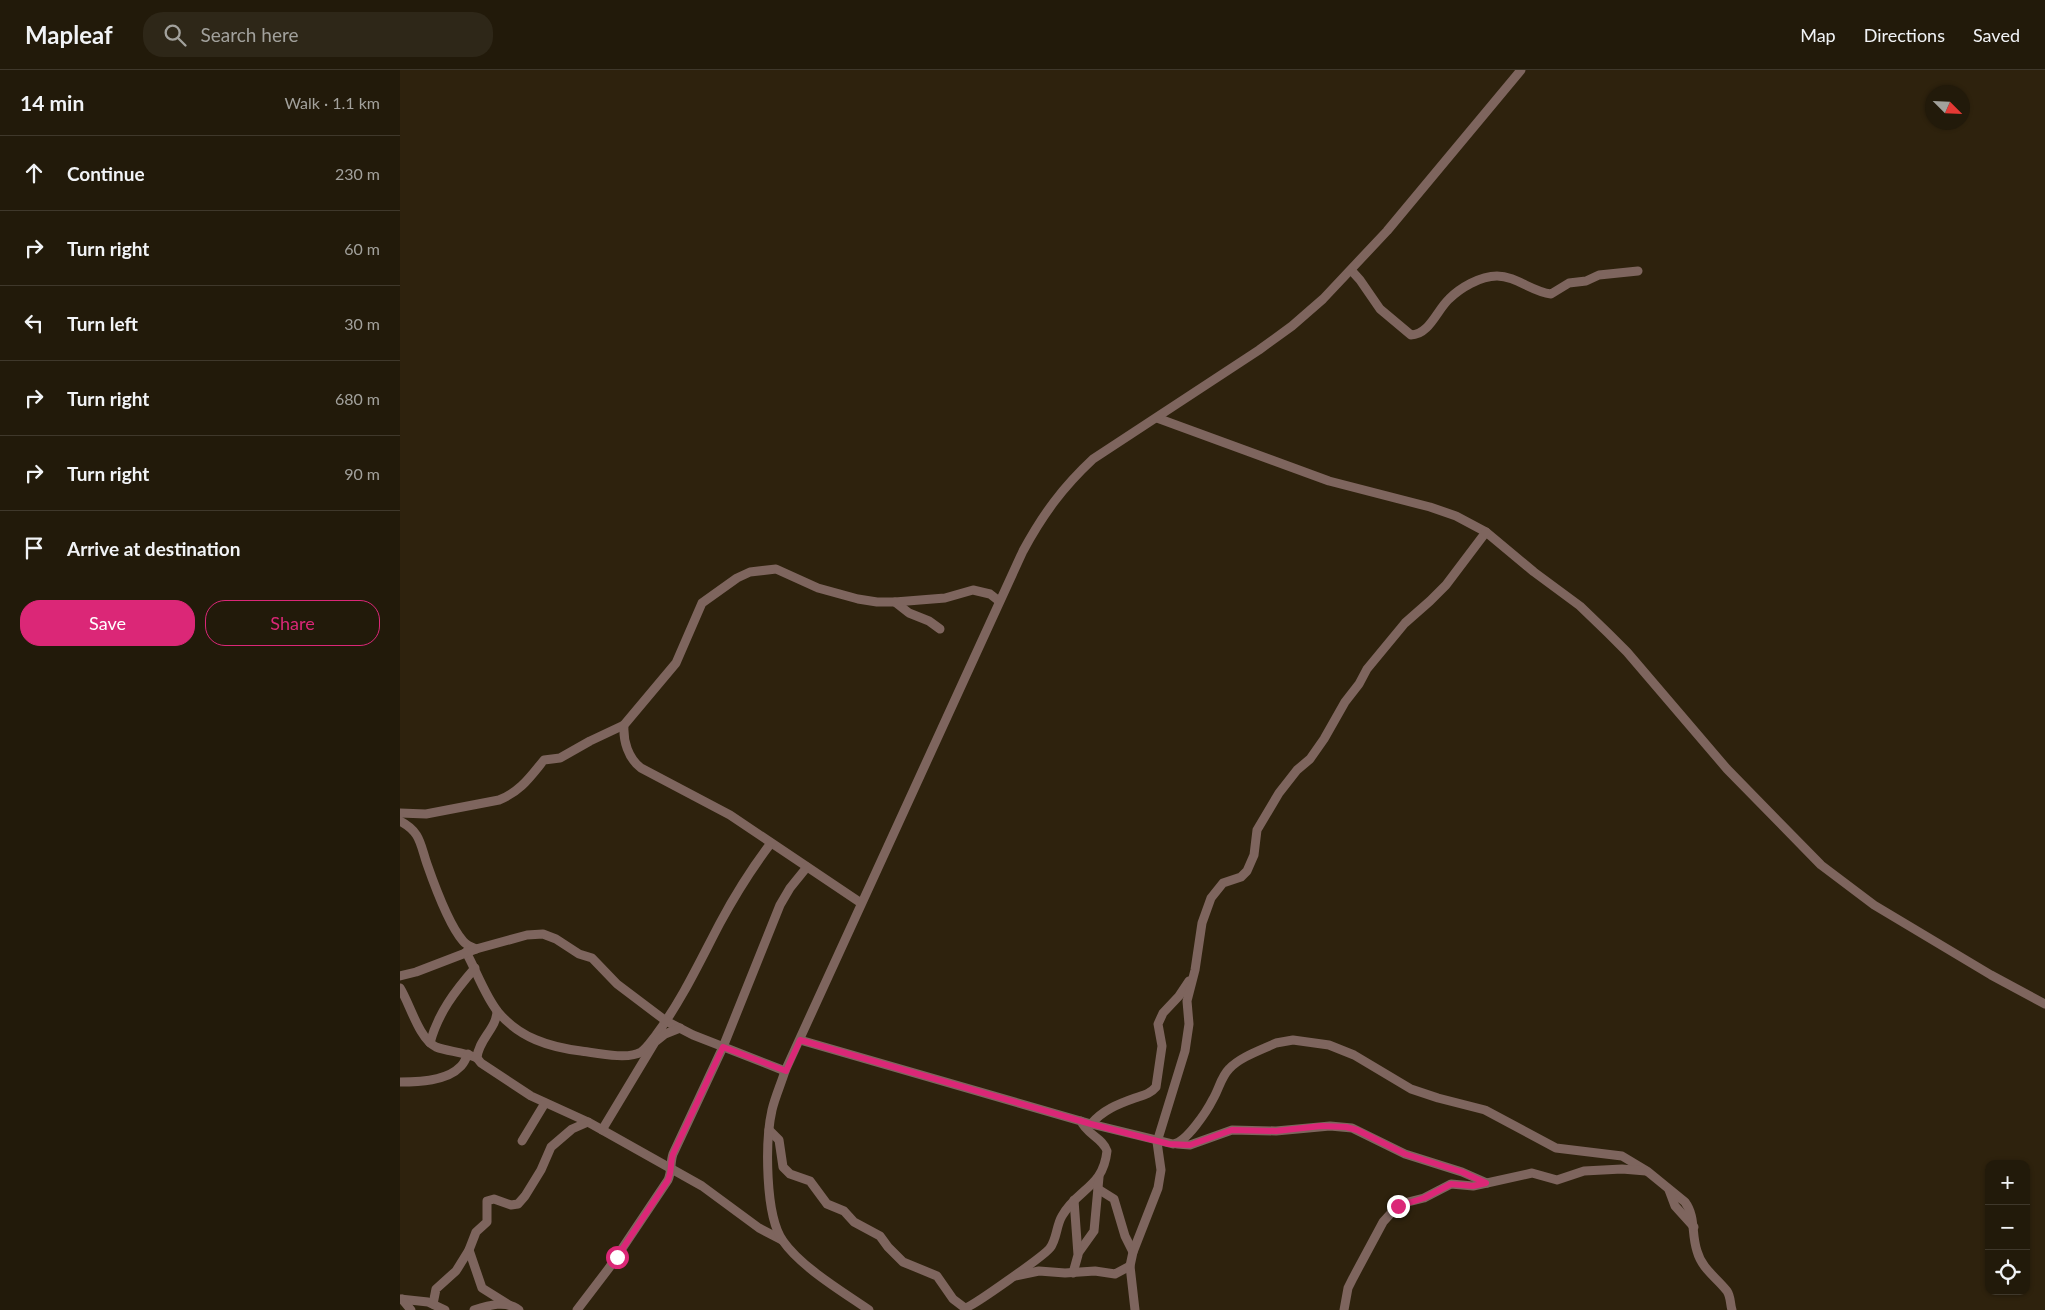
<!DOCTYPE html>
<html lang="en">
<head>
<meta charset="utf-8">
<style>
  :root { --surface:#221a0a; --page:#2e2718; --text:#f1f3f6; --muted:#a2a19c; --line:#3f382b; --accent:#db2777 }
  body { margin:0; font-family:Lato,sans-serif; background:var(--page); color:var(--text) }
  .controls { position:absolute; right:15px; bottom:15px; display:grid; overflow:hidden; border-radius:10px; box-shadow:0 1px 4px #0004 }
  .controls button { width:45px; height:45px; display:grid; place-items:center; padding:0; border:0; border-bottom:1px solid var(--line); background:var(--surface); color:var(--text); font:25px sans-serif }
  .compass { position:absolute; left:1525px; top:15px; width:45px; height:45px; border-radius:50%; background:var(--surface); box-shadow:0 1px 4px #0004; rotate:114deg }
  .stop { position:absolute; width:15px; height:15px; margin:-11px; border:4px solid #db2777; border-radius:50%; background:#fff }
  .stop.end { background:#db2777; border-color:#fff; box-shadow:0 1px 5px #0008 }
  .list { margin:0; padding:0; list-style:none }
  h2 { display:flex; justify-content:space-between; align-items:center; height:65px; margin:0; padding:0 20px; font-size:21px }
  h2 small { font-size:16px; font-weight:400; color:var(--muted) }
  .list li { display:grid; grid-template-columns:32px 1fr auto; gap:15px; align-items:center; box-sizing:border-box; height:75px; padding:0 20px; border-top:1px solid var(--line) }
  .list b { display:block; font-size:19px; white-space:nowrap }
  .list em { font-size:16px; font-style:normal; color:var(--muted) }
  .actions { display:flex; gap:10px; padding:15px 20px }
  .actions a { flex:1; padding:11px 0; border:1px solid var(--accent); border-radius:20px; text-align:center; font-size:18px; color:var(--accent) }
  .actions .main { background:var(--accent); color:#fff }
  .icon { flex:none; width:28px; height:28px; fill:none; stroke:currentColor; stroke-width:2; stroke-linecap:round; stroke-linejoin:round }
  .map { position:relative; flex:none; width:1645px; height:1240px; overflow:hidden }
  header { display:flex; align-items:center; gap:30px; box-sizing:border-box; height:70px; padding:0 25px; background:var(--surface); border-bottom:1px solid var(--line) }
  header strong { font-size:24px }
  nav { display:flex; gap:28px; margin-inline-start:auto; font-size:18px }
  .search { width:350px; height:45px; background:var(--page); display:flex; align-items:center; gap:12px; box-sizing:border-box; padding:0 18px; border-radius:20px; color:var(--muted); font-size:19px }
  main { display:flex }
  aside { flex:1; background:var(--surface) }
  .map>svg:first-child { display:block }
</style>
</head>
<body>
<header>
<strong>Mapleaf</strong>
<div class="search"><svg class="icon" aria-label="search" viewBox="0 0 24 24"><circle cx="10" cy="10" r="6"/><path d="M15 15l6 6"/></svg>Search here</div>
<nav><a>Map</a><a>Directions</a><a>Saved</a></nav>
</header>
<main>
<aside>
<h2>14 min<small>Walk · 1.1 km</small></h2>
<ul class="list">
<li><svg class="icon" aria-label="ahead" viewBox="0 0 24 24"><path d="M12 20V5M6 11l6-6 6 6"/></svg><div><b>Continue</b></div><em>230 m</em></li>
<li><svg class="icon" aria-label="right" viewBox="0 0 24 24"><path d="M7 20v-9h11M14 6l5 5-5 5"/></svg><div><b>Turn right</b></div><em>60 m</em></li>
<li><svg class="icon" aria-label="left" viewBox="0 0 24 24"><path d="M17 20v-9H6M10 6l-5 5 5 5"/></svg><div><b>Turn left</b></div><em>30 m</em></li>
<li><svg class="icon" aria-label="right" viewBox="0 0 24 24"><path d="M7 20v-9h11M14 6l5 5-5 5"/></svg><div><b>Turn right</b></div><em>680 m</em></li>
<li><svg class="icon" aria-label="right" viewBox="0 0 24 24"><path d="M7 20v-9h11M14 6l5 5-5 5"/></svg><div><b>Turn right</b></div><em>90 m</em></li>
<li><svg class="icon" aria-label="arrive" viewBox="0 0 24 24"><path d="M6 21V4h12l-3 4 3 4H6"/></svg><div><b>Arrive at destination</b></div></li>
</ul>
<div class="actions"><a class="main">Save</a><a>Share</a></div>
</aside>
<div class="map">
<svg width="1645" height="1240" viewBox="0 0 1645 1240">
  <rect width="100%" height="100%" fill="#2e220d"/>
  <g fill="none" stroke-linecap="round" stroke-linejoin="round">
    <!-- minor -->
    <g stroke="#7e655e" stroke-width="9">
      <path d="M951,200L960,210L980,239L1011,265C1029,265 1037,240 1049,229C1060,218 1080,206 1097,206C1116,206 1132,222 1151,224L1169,213L1186,211L1199,205L1238,201"/>
      <path d="M757,348L929,411L1030,437L1056,446L1086,462L1134,502L1180,536L1208,563L1227,582L1327,699L1421,795L1474,835L1591,905L1645,934"/>
      <path d="M495,532L509,543L529,551L540,559"/>
      <path d="M0,743L26,744L99,730C121,721 130,707 144,690L160,688L190,671L224,655"/>
      <path d="M0,751C21,762 20,774 27,794C34,814 49,855 63,871C66,875 71,877 76,879"/>
      <path d="M461,833L330,745L241,698C228,688 223,671 224,655L276,593L302,533L337,508L350,502L376,499L418,518L458,529L477,532H495L545,528L573,520L590,524L599,531"/>
      <path d="M66,882C76,900 85,926 98,942C120,968 149,977 181,981C196,983 228,990 241,982C247,978 252,970 256,965C282,930 300,891 320,853C335,825 352,798 371,773"/>
      <path d="M0,906L16,902L76,879L127,865L143,864L156,869L179,884L192,888L217,914L266,951L293,965L385,1001"/>
      <path d="M0,918C10,934 19,969 36,977C49,982 61,981 77,988"/>
      <path d="M97,941C97,958 78,970 77,988L81,993L131,1026L188,1052L302,1116L359,1158L382,1170"/>
      <path d="M400,970L691,1054L773,1074C786,1073 807,1041 813,1029C819,1019 821,1007 829,999C840,987 861,980 876,973L893,970L929,975L954,985L1011,1019L1038,1028L1085,1040L1156,1078L1222,1086L1247,1101L1285,1132C1296,1147 1291,1163 1297,1181C1302,1199 1316,1207 1327,1221C1331,1227 1330,1234 1332,1240"/>
      <path d="M30,973C38,943 55,921 75,898"/>
      <path d="M0,1012C18,1012 47,1011 60,997C64,994 66,988 68,984"/>
      <path d="M691,1054C703,1040 718,1034 735,1028C744,1025 750,1024 756,1017L762,976L758,954L763,943L779,926L789,911"/>
      <path d="M202,1060L255,972L265,964L280,958"/>
      <path d="M369,1060L379,1070L383,1097L390,1104L410,1111L427,1134L444,1141L454,1152L480,1166L488,1177L503,1192L537,1206L553,1229L565,1238C572,1237 645,1185 650,1178C657,1169 656,1156 662,1146C678,1118 703,1118 707,1081C703,1068 686,1064 681,1051"/>
      <path d="M122,1071L145,1033"/>
      <path d="M777,1074L790,1075L832,1060L876,1061L930,1056L952,1058L1005,1084L1062,1102L1087,1113L1132,1103L1157,1110L1184,1101L1222,1099L1246,1101"/>
      <path d="M698,1119L714,1129L725,1166L733,1182"/>
      <path d="M1269,1120L1275,1136L1294,1157"/>
      <path d="M69,1180L82,1218L109,1235"/>
      <path d="M679,1182L694,1161L699,1107"/>
      <path d="M673,1203L678,1185L674,1130"/>
      <path d="M615,1206L639,1201L665,1203L695,1201L715,1204L730,1196"/>
      <path d="M0,1229L28,1232L45,1240"/>
      <path d="M2,1229L11,1240"/>
      <path d="M33,1234L36,1219L56,1201L69,1180L76,1162L87,1152V1131L94,1129L111,1135L118,1134L125,1126L141,1100L151,1077L172,1059L188,1052"/>
      <path d="M74,1240C89,1235 106,1230 119,1240"/>
      <path d="M177,1240L209,1198L268,1110C272,1101 270,1093 273,1084L323,977L380,835L390,818L407,797"/>
      <path d="M469,1240C443,1222 401,1197 383,1171C365,1146 365,1071 372,1040C375,1027 381,1014 385,1001L623,481C643,444 663,417 693,389L859,280L892,256L923,229L987,161L1121,0"/>
      <path d="M735,1240L730,1196L733,1182L758,1118L761,1100L757,1072L785,981L789,954L787,931L795,900L802,853L811,828L823,813L841,807L847,801L854,785L857,760L879,723L897,700L910,689L924,669L945,632L959,614L967,599L1005,553L1030,531L1046,515L1086,462"/>
      <path d="M944,1240L948,1218L953,1208L983,1152L993,1141L1004,1133L1024,1128L1051,1114L1073,1116L1087,1113"/>
    </g>
  </g>
  <g fill="none" stroke-linecap="round" stroke-linejoin="round">
    <!-- route -->
    <path stroke="#db2777" stroke-width="6" d="M217,1187L268,1110C272,1101 270,1093 273,1084L323,977L386,1001L400,970L691,1054L769,1074L790,1075L832,1060L876,1061L921,1056L946,1057L957,1060L1005,1084L1062,1102L1086,1113L1073,1116L1051,1114L1024,1128L998,1136"/>
  </g>
</svg>
<div class="controls">
<button>+</button>
<button>−</button>
<button><svg class="icon" aria-label="locate" viewBox="0 0 24 24"><circle cx="12" cy="12" r="6"/><path d="M12 2v4M12 18v4M2 12h4M18 12h4"/></svg></button>
</div>
<svg class="compass" viewBox="-18 -18 36 36"><path d="M0-13l5 13h-10z" fill="#e53935"/><path d="M0 13l5-13h-10z" fill="#a2a19c"/></svg>
<div class="stop" style="left:217px;top:1187px"></div>
<div class="stop end" style="left:998px;top:1136px"></div>
</div>
</main>
</body>
</html>
